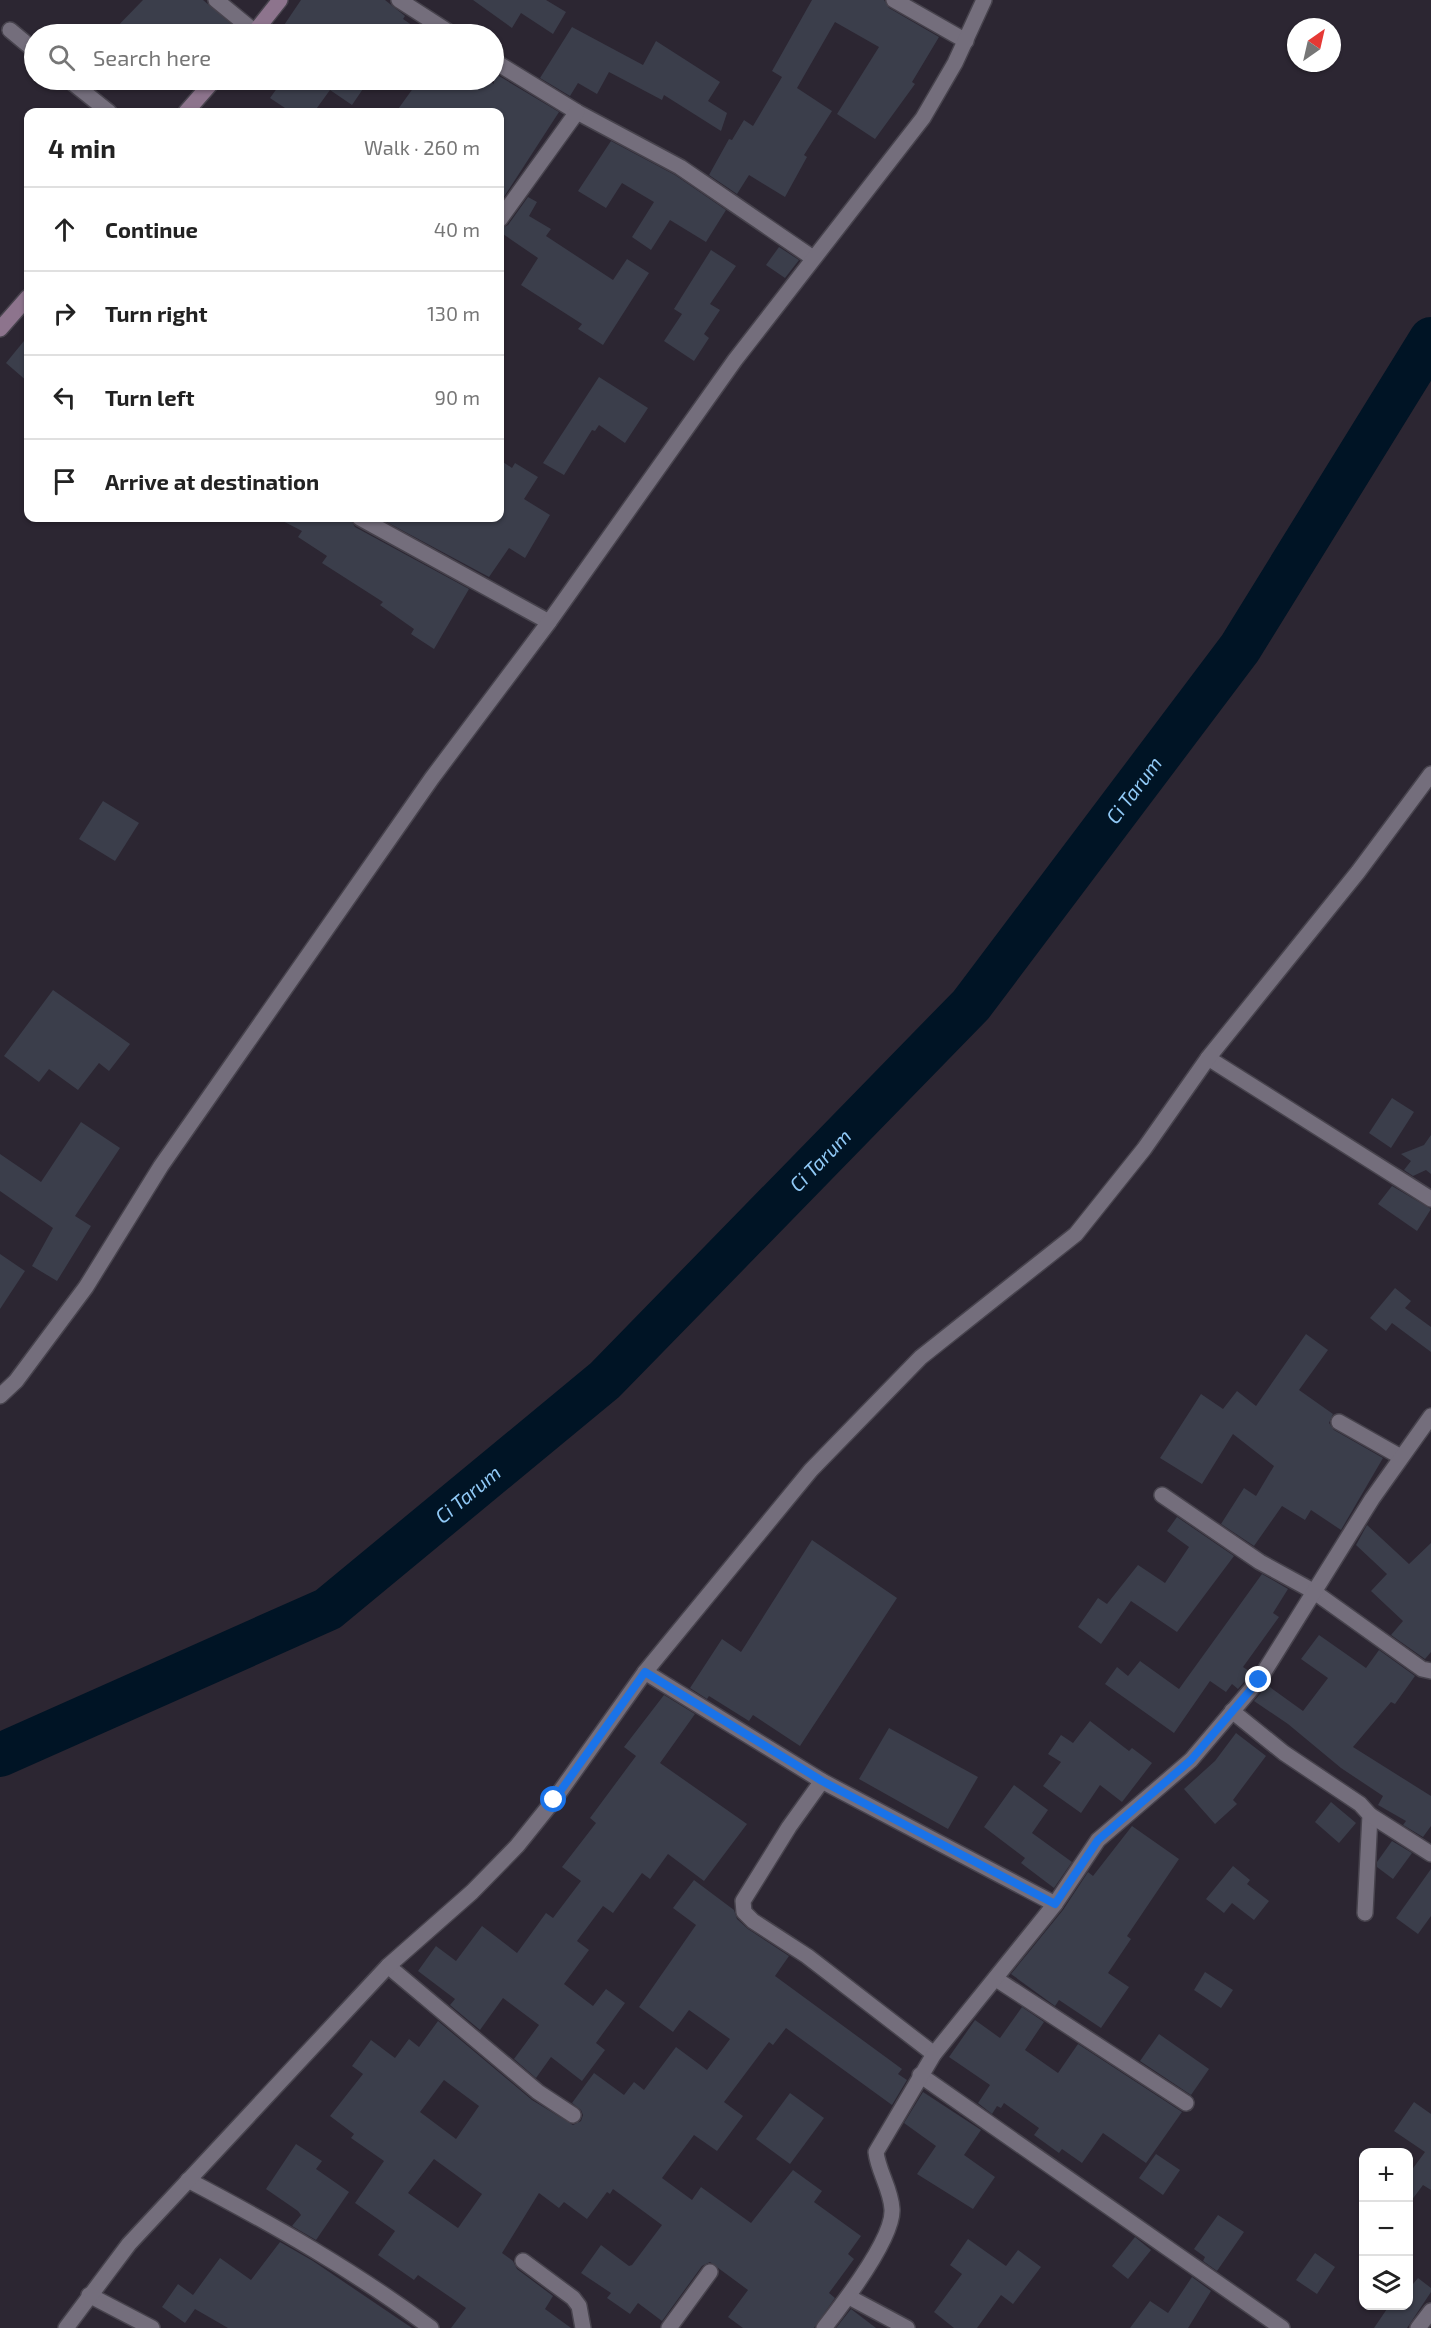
<!DOCTYPE html>
<html lang="en">
<head>
<meta charset="utf-8">
<style>
  :root { --surface:#fff; --page:#f2f2f2; --text:#222; --muted:#767676; --line:#e0e0e0 }
  body { margin:0; font-family:"Exo 2",sans-serif; background:var(--page); color:var(--text) }
  .controls { position:absolute; right:18px; bottom:18px; display:grid; overflow:hidden; border-radius:12px; box-shadow:0 2px 4px #0004 }
  .controls button { width:54px; height:54px; display:grid; place-items:center; padding:0; border:0; border-bottom:2px solid var(--line); background:var(--surface); color:var(--text); font:30px sans-serif }
  .compass { position:absolute; left:1287px; top:18px; width:54px; height:54px; border-radius:50%; background:var(--surface); box-shadow:0 2px 4px #0004; rotate:34deg }
  .stop { position:absolute; width:18px; height:18px; margin:-14px; border:4px solid #1a73e8; border-radius:50%; background:#fff }
  .stop.end { background:#1a73e8; border-color:#fff; box-shadow:0 2px 6px #0008 }
  .list { margin:0; padding:0; list-style:none }
  h2 { display:flex; justify-content:space-between; align-items:center; height:78px; margin:0; padding:0 24px; font-size:26px }
  h2 small { font-size:20px; font-weight:400; color:var(--muted) }
  .list li { display:grid; grid-template-columns:39px 1fr auto; gap:18px; align-items:center; box-sizing:border-box; height:84px; padding:0 24px; border-top:2px solid var(--line) }
  .list b { display:block; font-size:22px; white-space:nowrap }
  .list em { font-size:20px; font-style:normal; color:var(--muted) }
  .icon { flex:none; width:33px; height:33px; fill:none; stroke:currentColor; stroke-width:2; stroke-linecap:round; stroke-linejoin:round }
  .map { position:relative; flex:none; width:1431px; height:2328px; overflow:hidden }
  .search { position:absolute; background:var(--surface); box-shadow:0 2px 4px #0004; left:24px; top:24px; width:480px; height:66px; display:flex; align-items:center; gap:15px; box-sizing:border-box; padding:0 21px; border-radius:33px; color:var(--muted); font-size:22px }
  .panel { position:absolute; background:var(--surface); box-shadow:0 2px 4px #0004; left:24px; top:108px; width:480px; height:414px; border-radius:12px }
  .map>svg:first-child { display:block }
</style>
</head>
<body>
<div class="map">
<svg width="1431" height="2328" viewBox="0 0 1431 2328">
  <rect width="100%" height="100%" fill="#2c2632"/>
  <g fill="none" stroke-linecap="round" stroke-linejoin="round">
    <!-- river -->
    <path stroke="#001425" stroke-width="44" id="s1" d="M0,1755L328,1609L605,1380L971,1005L1240,648L1431,339"/>
  </g>
  <!-- building -->
  <g fill="#3b3e4b" fill-rule="evenodd">
    <path d="M143,0H203L243,34H110Z"/>
    <path d="M301,0H385L405,16L403,19L425,34H278Z"/>
    <path d="M473,0H546L566,12L553,34L521,13L512,28Z"/>
    <path d="M812,0H884L889,8L939,37L912,82L915,84L875,139L837,114L879,47L835,22L797,88L832,111L804,155L807,157L785,197L749,175L737,194L709,175L729,139L732,140L744,120L753,126L782,77L772,71Z"/>
    <path d="M572,27L643,65L656,41L720,82L708,101L727,113L721,131L664,95L662,100L609,72L597,94L578,83L570,96L540,78Z"/>
    <path d="M494,73L559,112L500,203V112H396L419,80H488L494,84Z"/>
    <path d="M283,80H369L352,105L330,90L314,112H291L270,98Z"/>
    <path d="M611,141L675,175L726,210L706,242L670,220L651,250L632,237L654,202L622,183L606,208L578,191Z"/>
    <path d="M528,197L537,202L529,216L551,229L546,236L613,280L627,259L649,273L603,345L578,329L582,324L521,285L538,258L500,232V229L508,225Z"/>
    <path d="M779,247L799,260L785,278L766,265Z"/>
    <path d="M711,250L736,266L710,304L720,310L704,334L709,338L694,361L664,341L682,314L674,309Z"/>
    <path d="M28,336V382L6,363Z"/>
    <path d="M599,377L648,408L625,443L599,425L595,431L592,430L564,475L543,463Z"/>
    <path d="M500,460L512,468L515,463L538,477L524,499L550,515L525,558L509,548L489,577L379,518H500Z"/>
    <path d="M277,518H350L355,527L469,589L434,649L411,634L414,629L380,605L383,602L322,563L327,556L298,537L302,531Z"/>
    <path d="M103,801L139,823L115,861L79,839Z"/>
    <path d="M53,990L130,1044L109,1071L99,1063L78,1090L49,1069L39,1082L4,1056Z"/>
    <path d="M1392,1098L1414,1112L1391,1148L1369,1133Z"/>
    <path d="M81,1122L120,1148L75,1216L91,1226L57,1281L32,1266L53,1228L0,1191V1154L41,1182Z"/>
    <path d="M1431,1135V1174L1426,1170L1413,1176L1404,1170L1411,1161L1401,1154L1424,1145Z"/>
    <path d="M1392,1186L1431,1209L1417,1231L1378,1204Z"/>
    <path d="M0,1254L25,1271L0,1309Z"/>
    <path d="M1395,1288L1411,1301L1405,1308L1431,1327V1352L1392,1323L1386,1331L1370,1318Z"/>
    <path d="M1306,1334L1328,1350L1299,1390L1333,1414L1329,1423L1334,1430L1383,1458L1341,1530L1311,1510L1305,1520L1282,1506L1254,1546L1221,1524L1244,1488L1256,1496L1274,1466L1233,1434L1202,1484L1160,1458L1201,1394L1223,1409L1237,1391L1256,1406Z"/>
    <path d="M1177,1517L1234,1556L1177,1632L1131,1601L1101,1644L1078,1627L1098,1598L1107,1604L1138,1565L1165,1583L1189,1547L1167,1531Z"/>
    <path d="M1367,1525L1409,1564L1431,1543V1652L1425,1659L1391,1635L1403,1621L1371,1591L1387,1574L1356,1545Z"/>
    <path d="M812,1540L897,1598L800,1746L753,1715L749,1721L709,1696L707,1699L690,1688L722,1639L741,1652Z"/>
    <path d="M1262,1574L1288,1589L1273,1613L1279,1617L1243,1667L1252,1673L1238,1689L1232,1684L1226,1692L1210,1681L1174,1733L1105,1684L1117,1667L1128,1676L1140,1661L1179,1689Z"/>
    <path d="M1319,1635L1366,1668L1379,1650L1415,1676L1395,1704L1391,1702L1353,1747L1431,1796V1826L1423,1837L1403,1825L1406,1821L1378,1805L1383,1796L1341,1768L1288,1724L1254,1701L1267,1685L1303,1711L1328,1678L1301,1659Z"/>
    <path d="M664,1695L695,1714L660,1763L747,1824L704,1881L668,1854L650,1879L642,1873L613,1913L603,1906L577,1941L589,1950L564,1984L593,2006L606,1989L625,2003L596,2043L605,2050L582,2081L551,2057L536,2078L514,2059L539,2025L503,1998L480,2030L450,2005L455,1999L418,1971L436,1946L456,1961L482,1926L517,1953L546,1913L553,1918L581,1881L562,1867L596,1823L590,1818L636,1756L624,1747Z"/>
    <path d="M1090,1721L1129,1751L1132,1748L1152,1763L1122,1802L1100,1785L1081,1813L1043,1786L1061,1762L1048,1754L1061,1735L1073,1743Z"/>
    <path d="M889,1728L978,1777L948,1829L859,1779Z"/>
    <path d="M1236,1733L1266,1756L1233,1800L1237,1804L1215,1824L1184,1789L1215,1761Z"/>
    <path d="M1014,1785L1048,1810L1032,1833L1072,1862L1054,1888L1021,1863L1025,1858L984,1827Z"/>
    <path d="M1331,1802L1356,1823L1339,1843L1315,1822Z"/>
    <path d="M1132,1826L1179,1859L1127,1936L1131,1939L1108,1973L1129,1987L1101,2028L1059,2000L1055,2006L1011,1974L1063,1910L1088,1872L1093,1876Z"/>
    <path d="M1392,1841L1412,1853L1393,1879L1377,1867V1862Z"/>
    <path d="M1233,1866L1250,1880L1247,1884L1269,1901L1254,1920L1232,1903L1224,1913L1206,1899Z"/>
    <path d="M1431,1869V1916L1418,1934L1396,1918Z"/>
    <path d="M694,1880L734,1910L737,1919L748,1929L789,1956L775,1976L902,2069L898,2074L907,2080L892,2105L786,2028L773,2045L769,2042L724,2102L743,2116L717,2151L694,2135L662,2178L692,2200L701,2187L751,2223L793,2170L822,2191L814,2202L861,2236L848,2254L854,2259L829,2293L835,2298L814,2328H743L728,2317L748,2290L710,2262L702,2266L662,2321L638,2303L630,2314L607,2298L611,2293L581,2273L601,2245L629,2266L632,2265L662,2225L613,2189L610,2194L607,2192L587,2219L564,2202L559,2208L539,2193L502,2253L513,2261L517,2269L553,2296L545,2309L571,2328H451L466,2308L418,2275L414,2280L378,2255L395,2231L355,2203L384,2161L351,2138L354,2134L330,2116L363,2074L352,2066L371,2040L395,2058L409,2039L419,2047L438,2021L532,2100L573,2125L581,2121L583,2115L581,2110L572,2103L594,2073L624,2095L634,2082L644,2090L676,2047L707,2070L730,2039L689,2010L673,2032L639,2007L696,1925L673,1908ZM444,2080L479,2106L456,2139L420,2112ZM434,2159L482,2194L458,2228L408,2193Z"/>
    <path d="M1205,1972L1233,1990L1221,2008L1194,1990Z"/>
    <path d="M1022,2007L1044,2022L1025,2050L1058,2073L1078,2044L1182,2112L1146,2163L1103,2133L1082,2163L1062,2149L1059,2153L1034,2135L1039,2128L1004,2103L1001,2108L997,2106L992,2114L978,2103L990,2085L949,2057L975,2020L1000,2038Z"/>
    <path d="M1159,2034L1209,2069L1191,2095L1140,2061Z"/>
    <path d="M923,2092L981,2130L964,2155L995,2177L973,2209L917,2174L936,2146L904,2123Z"/>
    <path d="M790,2093L824,2118L790,2164L756,2139Z"/>
    <path d="M1414,2102L1431,2114V2190L1423,2185L1408,2205V2175L1425,2152L1394,2131Z"/>
    <path d="M296,2144L322,2161L316,2169L349,2192L316,2240L292,2226L301,2215L298,2211L266,2189Z"/>
    <path d="M1156,2154L1180,2170L1163,2195L1139,2178Z"/>
    <path d="M1218,2215L1244,2232L1217,2271L1203,2261L1205,2257L1194,2249Z"/>
    <path d="M1135,2237L1151,2250L1128,2279L1112,2266Z"/>
    <path d="M968,2239L1006,2266L1018,2250L1041,2267L1013,2304L1001,2295L977,2328H954L934,2312L962,2274L950,2265Z"/>
    <path d="M280,2242L313,2261L412,2328H228L195,2309L185,2323L162,2307L178,2284L193,2295L220,2258L251,2280Z"/>
    <path d="M1315,2253L1335,2267L1317,2294L1296,2280Z"/>
    <path d="M1192,2277L1211,2291L1188,2328H1130L1150,2301L1168,2313Z"/>
    <path d="M1418,2278L1431,2288V2292L1407,2328H1374L1389,2306H1408V2290Z"/>
    <path d="M851,2309L876,2328H836Z"/>
  </g>
  <g fill="none" stroke-linecap="round" stroke-linejoin="round">
    <defs>
      <g id="minor">
        <path d="M216,0L255,32"/>
        <path d="M399,0L452,34"/>
        <path d="M894,0L966,41"/>
        <path d="M10,30L34,50"/>
        <path d="M494,61L577,112L680,167L813,258"/>
        <path d="M69,80L109,112"/>
        <path d="M500,219L577,112"/>
        <path d="M360,518L549,622"/>
        <path d="M1208,1058L1431,1199"/>
        <path d="M0,1396L16,1381L86,1287L161,1166L432,778L549,622L735,360L923,118L955,63L984,0"/>
        <path d="M1339,1422L1401,1457"/>
        <path d="M1162,1495L1260,1562L1313,1591L1422,1669L1431,1671"/>
        <path d="M645,1672L822,1781L1055,1904"/>
        <path d="M1232,1711L1284,1753L1360,1804L1370,1815L1365,1913"/>
        <path d="M822,1781L789,1827L743,1901L744,1912L753,1921L807,1956L934,2054"/>
        <path d="M1370,1815L1431,1854"/>
        <path d="M388,1966L538,2092L573,2115"/>
        <path d="M996,1979L1186,2103"/>
        <path d="M920,2075L1282,2328"/>
        <path d="M188,2180C272,2224 355,2271 431,2328"/>
        <path d="M523,2261L573,2298L579,2306L583,2328"/>
        <path d="M89,2295L152,2328"/>
        <path d="M849,2297L907,2328"/>
        <path d="M66,2328L129,2244L388,1966L472,1892L517,1846L554,1800L645,1672L811,1470L921,1357L1076,1234L1144,1149L1208,1058L1358,872L1431,774"/>
        <path d="M669,2328L710,2272"/>
        <path d="M824,2328C842,2305 894,2238 892,2209C891,2189 878,2171 876,2152L934,2054L1055,1904L1098,1840L1191,1760L1259,1680L1372,1499L1431,1416"/>
        <path d="M1418,2328L1431,2311"/>
      </g>
      <g id="secondary">
        <path d="M253,34L280,0"/>
        <path d="M186,112L214,80"/>
        <path d="M0,329L28,297"/>
      </g>
    </defs>
    <!-- minor casing -->
    <use href="#minor" stroke="#47434d" stroke-width="18"/>
    <!-- secondary casing -->
    <use href="#secondary" stroke="#47434d" stroke-width="18"/>
    <!-- minor -->
    <use href="#minor" stroke="#746e7c" stroke-width="15"/>
    <!-- secondary -->
    <use href="#secondary" stroke="#8d748d" stroke-width="15"/>
  </g>
  <g fill="none" stroke-linecap="round" stroke-linejoin="round">
    <!-- route -->
    <path stroke="#1a73e8" stroke-width="8" d="M554,1800L645,1672L822,1781L1055,1904L1098,1840L1191,1760L1259,1680"/>
  </g>
  <g text-anchor="middle" dominant-baseline="central" stroke-width="4.5" stroke-linejoin="round" paint-order="stroke">
    <!-- water labels -->
    <g font-size="20" font-style="italic" fill="#90c9f6" stroke="#221d28">
      <text stroke="none"><textPath href="#s1" startOffset="1512">Ci Tarum</textPath></text>
      <text stroke="none"><textPath href="#s1" startOffset="1026">Ci Tarum</textPath></text>
      <text stroke="none"><textPath href="#s1" startOffset="540">Ci Tarum</textPath></text>
    </g>
  </g>
</svg>
<div class="controls">
<button>+</button>
<button>−</button>
<button><svg class="icon" aria-label="layers" viewBox="0 0 24 24"><path d="M12 4l9 5-9 5-9-5zM3 14l9 5 9-5"/></svg></button>
</div>
<svg class="compass" viewBox="-18 -18 36 36"><path d="M0-13l5 13h-10z" fill="#e53935"/><path d="M0 13l5-13h-10z" fill="#767676"/></svg>
<div class="stop" style="left:554px;top:1800px"></div>
<div class="stop end" style="left:1259px;top:1680px"></div>
<div class="search"><svg class="icon" aria-label="search" viewBox="0 0 24 24"><circle cx="10" cy="10" r="6"/><path d="M15 15l6 6"/></svg>Search here</div>
<section class="panel">
<h2>4 min<small>Walk · 260 m</small></h2>
<ul class="list">
<li><svg class="icon" aria-label="ahead" viewBox="0 0 24 24"><path d="M12 20V5M6 11l6-6 6 6"/></svg><div><b>Continue</b></div><em>40 m</em></li>
<li><svg class="icon" aria-label="right" viewBox="0 0 24 24"><path d="M7 20v-9h11M14 6l5 5-5 5"/></svg><div><b>Turn right</b></div><em>130 m</em></li>
<li><svg class="icon" aria-label="left" viewBox="0 0 24 24"><path d="M17 20v-9H6M10 6l-5 5 5 5"/></svg><div><b>Turn left</b></div><em>90 m</em></li>
<li><svg class="icon" aria-label="arrive" viewBox="0 0 24 24"><path d="M6 21V4h12l-3 4 3 4H6"/></svg><div><b>Arrive at destination</b></div></li>
</ul>
</section>
</div>
</body>
</html>
